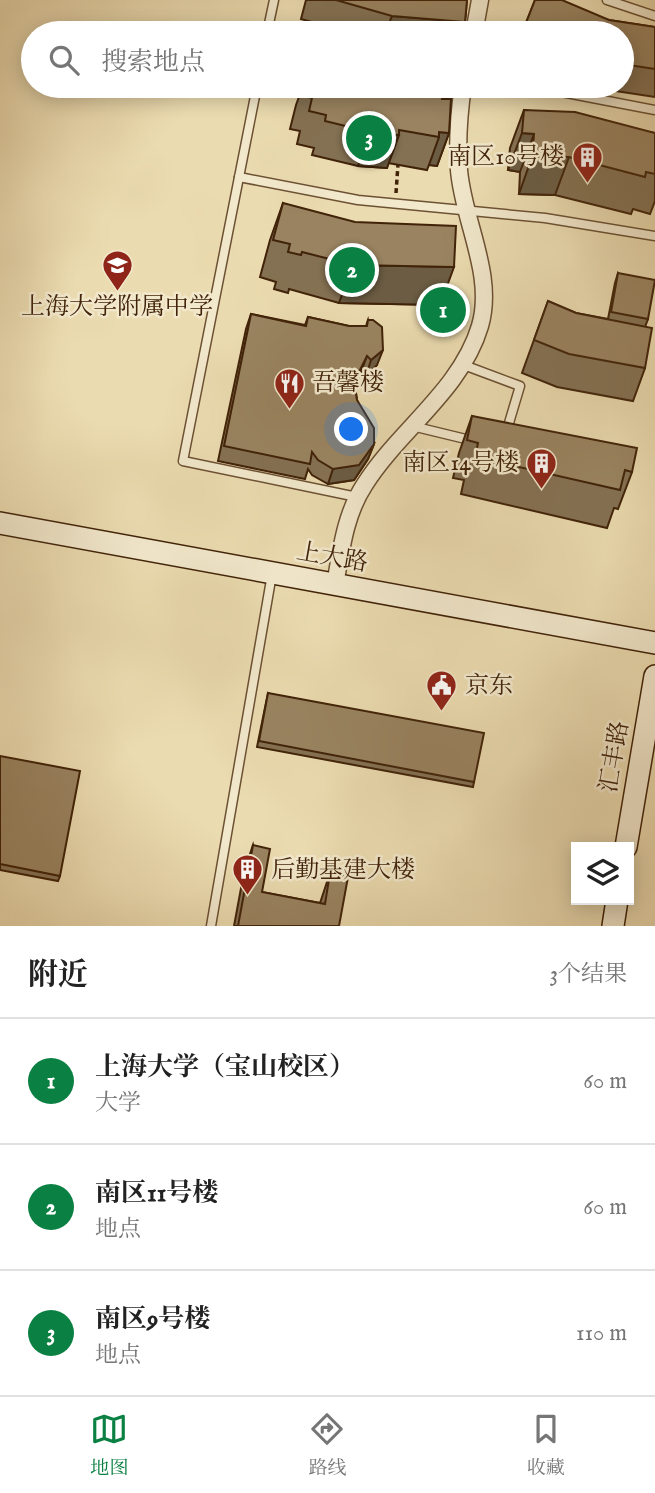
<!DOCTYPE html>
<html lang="zh">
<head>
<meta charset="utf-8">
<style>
  :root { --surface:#fff; --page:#f2f2f2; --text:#222; --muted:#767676; --line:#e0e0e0; --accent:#0b8043 }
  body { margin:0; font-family:"IM FELL English","Noto Serif SC",serif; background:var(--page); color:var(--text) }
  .controls { position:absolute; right:21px; bottom:21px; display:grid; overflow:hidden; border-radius:0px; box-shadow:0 4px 18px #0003 }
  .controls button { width:63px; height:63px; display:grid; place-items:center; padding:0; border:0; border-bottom:2px solid var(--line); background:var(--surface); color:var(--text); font:35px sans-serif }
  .you { position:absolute; left:352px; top:430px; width:24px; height:24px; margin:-18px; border:5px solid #fff; border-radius:50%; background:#1a73e8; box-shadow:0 0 0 10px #1a73e833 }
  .badge { display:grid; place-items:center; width:46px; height:46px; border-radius:50%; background:var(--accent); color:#fff; font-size:23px; font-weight:700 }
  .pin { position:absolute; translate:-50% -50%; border:4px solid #fff; box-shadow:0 2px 7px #0006 }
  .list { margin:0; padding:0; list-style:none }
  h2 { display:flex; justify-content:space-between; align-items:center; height:91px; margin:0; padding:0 28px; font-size:30px }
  h2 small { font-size:23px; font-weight:400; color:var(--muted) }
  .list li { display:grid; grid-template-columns:46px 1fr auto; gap:21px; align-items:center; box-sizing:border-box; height:126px; padding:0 28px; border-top:2px solid var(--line) }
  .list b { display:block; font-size:26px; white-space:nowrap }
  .list p { margin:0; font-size:23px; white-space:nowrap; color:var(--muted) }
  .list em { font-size:23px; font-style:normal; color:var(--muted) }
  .icon { flex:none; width:38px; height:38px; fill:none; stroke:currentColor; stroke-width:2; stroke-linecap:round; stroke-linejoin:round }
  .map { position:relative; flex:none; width:655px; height:926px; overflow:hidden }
  .search { position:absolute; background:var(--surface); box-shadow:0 4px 18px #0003; left:21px; right:21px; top:21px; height:77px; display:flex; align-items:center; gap:18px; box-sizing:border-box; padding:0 24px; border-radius:38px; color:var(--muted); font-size:26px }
  .sheet { height:469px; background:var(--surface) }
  nav { display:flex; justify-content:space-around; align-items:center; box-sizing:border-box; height:98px; border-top:2px solid var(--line); background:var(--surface); font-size:19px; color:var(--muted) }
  nav a { display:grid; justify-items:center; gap:4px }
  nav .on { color:var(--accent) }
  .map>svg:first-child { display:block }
</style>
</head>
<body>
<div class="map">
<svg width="655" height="926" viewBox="0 0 655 926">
  <rect width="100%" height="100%" fill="#ebdbb0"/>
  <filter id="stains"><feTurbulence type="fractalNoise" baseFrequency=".00286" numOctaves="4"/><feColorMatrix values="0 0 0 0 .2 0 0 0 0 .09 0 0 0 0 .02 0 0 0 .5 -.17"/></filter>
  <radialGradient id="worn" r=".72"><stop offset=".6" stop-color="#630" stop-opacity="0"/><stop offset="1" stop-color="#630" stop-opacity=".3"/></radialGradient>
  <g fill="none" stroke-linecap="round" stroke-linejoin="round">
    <defs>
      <g id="lane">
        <path d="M607,0L655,16"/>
        <path d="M267,33L274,0"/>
        <path d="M257,86L183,461L357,497"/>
        <path d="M530,86L655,110"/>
        <path d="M239,177L358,200L545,218L655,236"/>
        <path d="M461,364L520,386L506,433"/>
        <path d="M412,426L474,441"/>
        <path d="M211,926L272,574"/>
      </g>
      <g id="street">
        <path d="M474,33L480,0"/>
        <path d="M335,585C341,551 345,514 365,484C399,430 461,390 480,326C495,275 463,221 459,170C457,142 459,113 463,86"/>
      </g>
      <g id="secondary">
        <path d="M0,523L655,643"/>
        <path d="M626,847L655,676"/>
        <path d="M613,926L617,900"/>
      </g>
    </defs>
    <!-- lane casing -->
    <use href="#lane" stroke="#6c5133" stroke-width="11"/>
    <!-- street casing -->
    <use href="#street" stroke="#6c5133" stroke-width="19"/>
    <!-- secondary casing -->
    <use href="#secondary" stroke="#412309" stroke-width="24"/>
    <!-- path -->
    <path stroke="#412309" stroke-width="3.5" stroke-dasharray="5 3.5" stroke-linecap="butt" d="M396,193L398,164"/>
    <!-- lane -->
    <use href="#lane" stroke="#f2e8cc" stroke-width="8"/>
    <!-- street -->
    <use href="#street" stroke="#f2e8cc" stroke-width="16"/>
    <!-- secondary -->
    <use href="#secondary" stroke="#f2e8cc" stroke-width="21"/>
  </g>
  <!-- wall -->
  <g fill="#847153" stroke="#412309" stroke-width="2">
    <path d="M306,0H467L465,22L461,33H351L301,19Z"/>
    <path d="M535,0L609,20L655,27V97L596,88L591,86H622V33H522Z"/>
    <path d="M303,86H365L384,91L442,99L449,133L437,166L429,165L427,170L388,163L387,168L358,166L312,155L314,148L297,144L300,131L290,129L296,105Z"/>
    <path d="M524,110L655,133V201L650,214L633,209L631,214L555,195L519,194L520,172L508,170L510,148Z"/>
    <path d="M283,203L440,305L339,303L289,289L288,293L274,289L276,282L260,277L270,240Z"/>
    <path d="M618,273L648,319L645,327V368L633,401L557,387L522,373L548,301L576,313L608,319L615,283Z"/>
    <path d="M251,314L305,325L308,317L349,326H366L368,320L377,365L366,376L361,372L355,385L357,400L374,444L368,459L354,480L328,484L312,475L308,469L305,479L218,461L246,329Z"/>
    <path d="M472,416L632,472L618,509L614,508L607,528L461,494L464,480L453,478L459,453Z"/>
    <path d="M268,693L474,782L473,787L257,747Z"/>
    <path d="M0,756L60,876L58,881L0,870Z"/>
    <path d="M253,845L262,892L320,903L330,873L339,926H234L244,872Z"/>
  </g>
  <!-- shaded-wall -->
  <g fill="#6b5c43" stroke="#412309" stroke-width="2">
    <path d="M392,16L465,22L461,33H385Z"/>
    <path d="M370,132L399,135L387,168L358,166Z"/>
    <path d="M439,132L449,133L437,166L429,165L439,137Z"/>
    <path d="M522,133L534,134L520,172L508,170Z"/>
    <path d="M532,157H569L555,195L519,194Z"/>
    <path d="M353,265L454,267L440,305L339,303Z"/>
    <path d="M383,350L377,365L366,376L371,360Z"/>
    <path d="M367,356L361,372L349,397L354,382Z"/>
    <path d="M374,444L368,459L354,480L328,484L333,469Z"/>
  </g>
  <!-- building -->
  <g fill="#998360" stroke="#412309" stroke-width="2">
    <path d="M336,0H467L465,22L392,16Z"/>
    <path d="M535,0H562L609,20L655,27V69L622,64V33H536L524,28Z"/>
    <path d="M305,86H365L384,91L443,95L442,99H451L449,133L439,132V137L399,130V135L370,132L325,121L326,115L309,111L312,98L302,95Z"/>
    <path d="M524,110L575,112L655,133V174L646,172L645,177L569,157H532L534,134L522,133Z"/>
    <path d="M283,203L355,222L456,226L454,267L353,265L302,252L301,255L288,252L290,244L273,240Z"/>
    <path d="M618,273L655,280L648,319L611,312Z"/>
    <path d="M548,301L576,313L652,328L645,368L569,354L534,340Z"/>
    <path d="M251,314L306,326L308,317L349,326H367L368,320H373L382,327L383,350L371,360L367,356L354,382L357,400L374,428V444L359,465L333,469L318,460L312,452L310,464L224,446Z"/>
    <path d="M472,416L637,448L632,472L625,470L620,490L475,457L478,443L467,440Z"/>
    <path d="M268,693L484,733L474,782L259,741Z"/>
    <path d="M0,756L80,771L60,876L0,864Z"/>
    <path d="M253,845L270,849L262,892L325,904L330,873L348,877L339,926H238Z"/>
  </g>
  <!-- icons -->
  <defs>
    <symbol id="building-pin" viewBox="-11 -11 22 30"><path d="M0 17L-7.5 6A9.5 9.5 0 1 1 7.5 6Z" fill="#8f2418" stroke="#f2e8cc"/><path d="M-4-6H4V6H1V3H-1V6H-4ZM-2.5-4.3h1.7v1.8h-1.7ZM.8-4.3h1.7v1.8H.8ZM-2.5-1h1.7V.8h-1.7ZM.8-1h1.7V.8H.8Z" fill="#fff"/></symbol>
    <symbol id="school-pin" viewBox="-11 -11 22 30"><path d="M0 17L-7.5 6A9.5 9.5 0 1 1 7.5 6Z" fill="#8f2418" stroke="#f2e8cc"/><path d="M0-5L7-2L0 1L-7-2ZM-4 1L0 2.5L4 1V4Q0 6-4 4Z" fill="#fff"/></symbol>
    <symbol id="restaurant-pin" viewBox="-11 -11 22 30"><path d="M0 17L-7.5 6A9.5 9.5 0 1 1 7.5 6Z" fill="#8f2418" stroke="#f2e8cc"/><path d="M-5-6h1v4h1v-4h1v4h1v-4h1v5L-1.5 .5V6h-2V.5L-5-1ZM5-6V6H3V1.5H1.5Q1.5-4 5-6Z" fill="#fff"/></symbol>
    <symbol id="civic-pin" viewBox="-11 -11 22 30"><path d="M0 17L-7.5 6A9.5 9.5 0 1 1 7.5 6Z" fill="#8f2418" stroke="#f2e8cc"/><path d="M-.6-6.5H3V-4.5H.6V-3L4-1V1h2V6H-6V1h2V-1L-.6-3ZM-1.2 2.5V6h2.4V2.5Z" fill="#fff"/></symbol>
  </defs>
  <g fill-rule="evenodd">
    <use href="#building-pin" x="570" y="140" width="35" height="47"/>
    <use href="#school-pin" x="100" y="248" width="35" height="47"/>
    <use href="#restaurant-pin" x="272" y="366" width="35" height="47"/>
    <use href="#building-pin" x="524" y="446" width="35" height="47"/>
    <use href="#civic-pin" x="424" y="668" width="35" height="47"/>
    <use href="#building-pin" x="230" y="852" width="35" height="47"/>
  </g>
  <g text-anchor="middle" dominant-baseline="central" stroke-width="5" stroke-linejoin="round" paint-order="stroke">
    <!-- poi labels -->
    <g font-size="24" fill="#412309" stroke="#f2e8cc" text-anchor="start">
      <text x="564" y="157" text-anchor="end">南区10号楼</text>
      <text x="117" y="307" text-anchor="middle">上海大学附属中学</text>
      <text x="312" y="383">吾馨楼</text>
      <text x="519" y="463" text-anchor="end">南区14号楼</text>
      <text x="465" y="686">京东</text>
      <text x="271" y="870">后勤基建大楼</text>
    </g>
    <!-- street labels -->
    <g font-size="24" fill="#412309" stroke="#f2e8cc">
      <text transform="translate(332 558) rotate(10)">上大路</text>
      <text transform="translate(615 757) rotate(-80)">汇丰路</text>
    </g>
  </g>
  <rect width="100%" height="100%" filter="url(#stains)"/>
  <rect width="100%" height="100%" fill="url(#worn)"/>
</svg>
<div class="controls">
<button><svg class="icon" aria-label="layers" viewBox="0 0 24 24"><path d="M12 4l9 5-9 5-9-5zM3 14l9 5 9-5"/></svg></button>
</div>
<div class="you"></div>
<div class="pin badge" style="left:443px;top:310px">1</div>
<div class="pin badge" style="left:352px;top:270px">2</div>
<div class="pin badge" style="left:369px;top:138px">3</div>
<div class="search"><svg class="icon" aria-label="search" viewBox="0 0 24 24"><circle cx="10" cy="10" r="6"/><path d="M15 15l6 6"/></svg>搜索地点</div>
</div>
<section class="sheet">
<h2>附近<small>3个结果</small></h2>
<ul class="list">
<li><span class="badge">1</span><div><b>上海大学（宝山校区）</b><p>大学</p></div><em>60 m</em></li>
<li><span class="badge">2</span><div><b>南区11号楼</b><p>地点</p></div><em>60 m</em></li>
<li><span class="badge">3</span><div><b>南区9号楼</b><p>地点</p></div><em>110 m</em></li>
</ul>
</section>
<nav>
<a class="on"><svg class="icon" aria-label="map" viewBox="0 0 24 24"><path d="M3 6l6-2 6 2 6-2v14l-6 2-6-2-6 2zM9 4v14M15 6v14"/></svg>地图</a>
<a><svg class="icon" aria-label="directions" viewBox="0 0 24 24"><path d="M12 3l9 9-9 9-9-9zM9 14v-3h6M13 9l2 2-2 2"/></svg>路线</a>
<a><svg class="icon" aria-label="saved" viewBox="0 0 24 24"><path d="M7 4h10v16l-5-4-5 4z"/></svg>收藏</a>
</nav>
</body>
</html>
